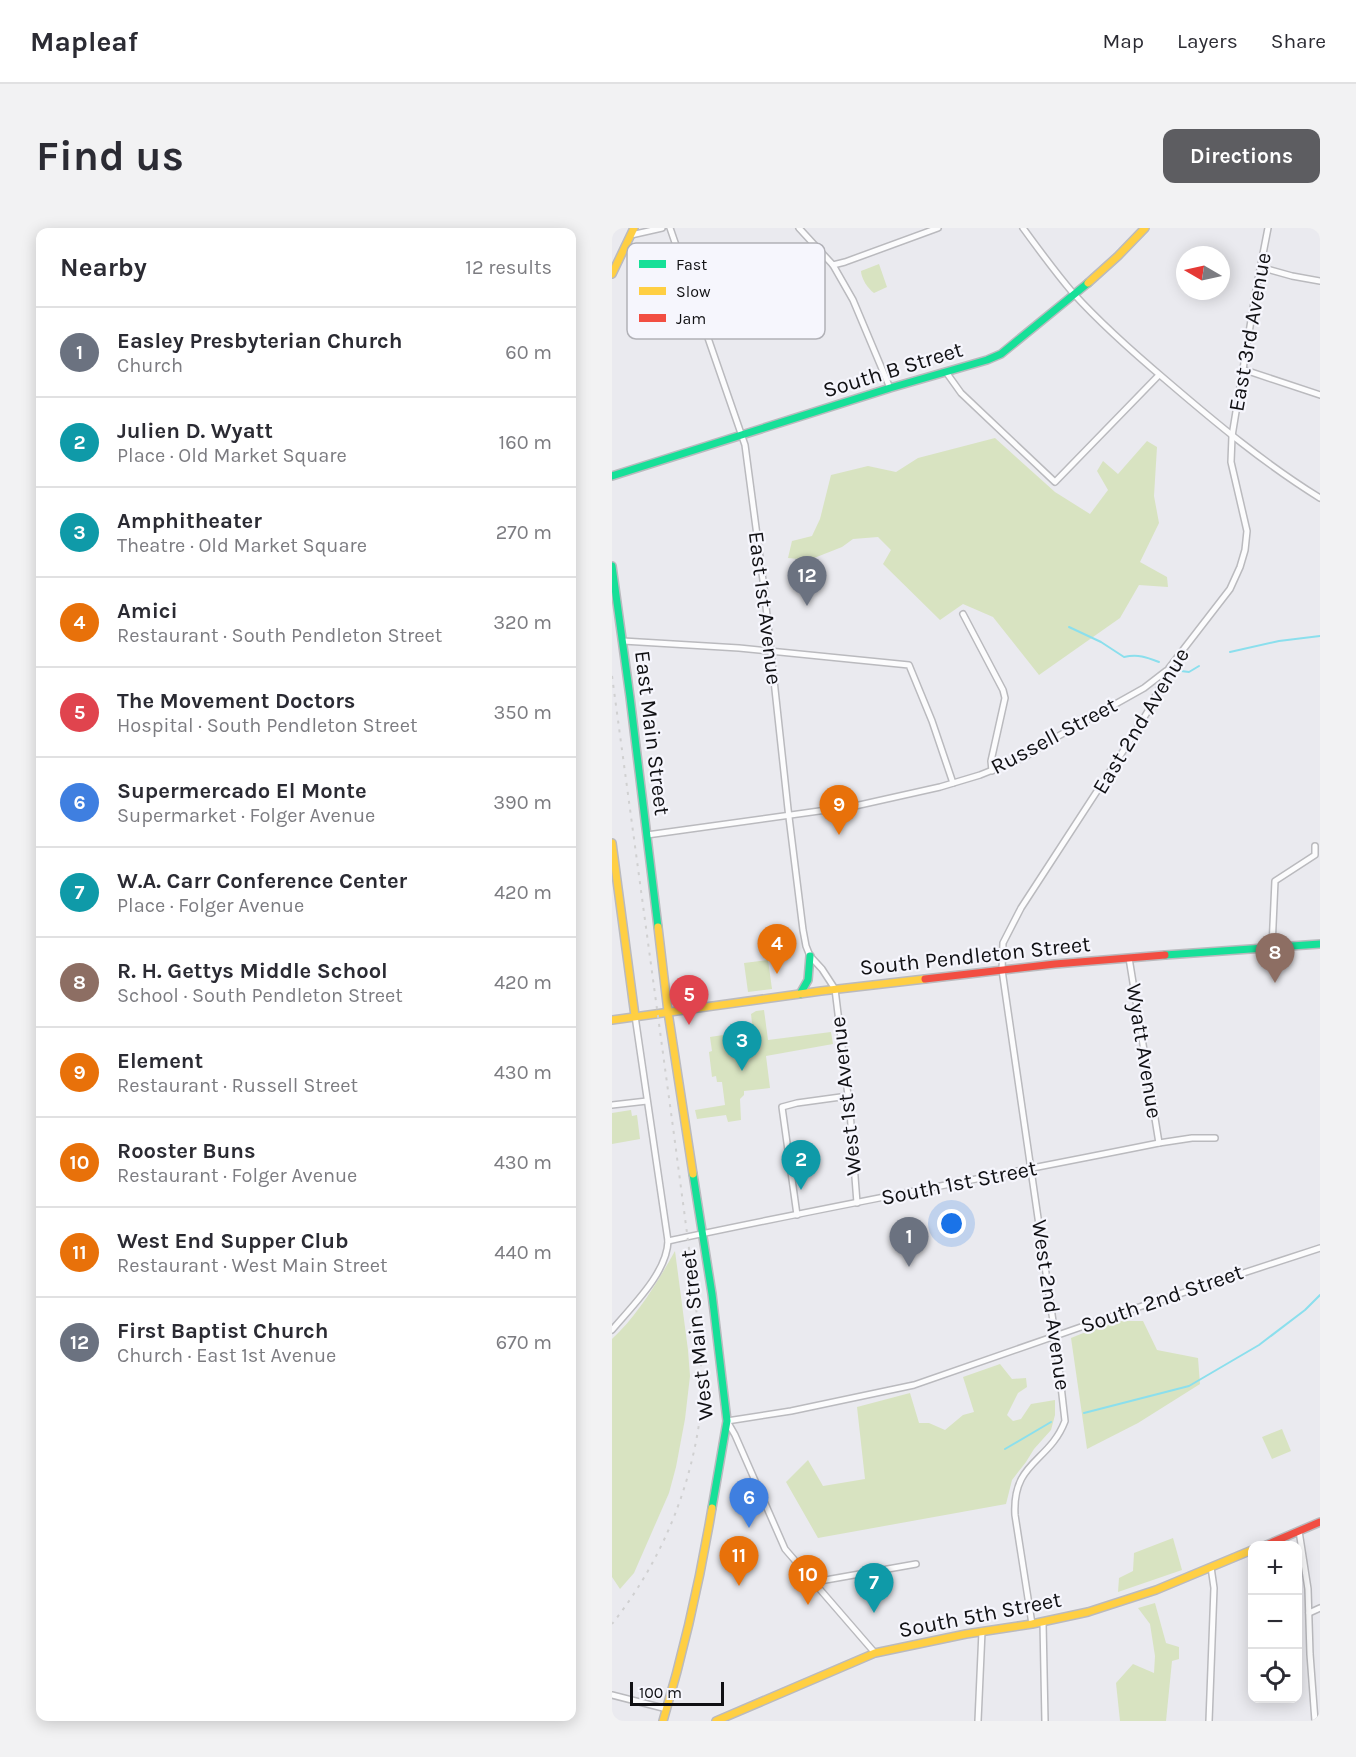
<!DOCTYPE html>
<html lang="en">
<head>
<meta charset="utf-8">
<style>
  :root { --surface:#fff; --page:#f2f2f3; --text:#2b2b33; --muted:#7c7c81; --line:#e1e1e2; --accent:#5d5d61 }
  body { margin:0; font-family:Karla,sans-serif; background:var(--page); color:var(--text) }
  .controls { position:absolute; right:18px; bottom:18px; display:grid; overflow:hidden; border-radius:12px; box-shadow:0 3px 15px #0003 }
  .controls button { width:54px; height:54px; display:grid; place-items:center; padding:0; border:0; border-bottom:2px solid var(--line); background:var(--surface); color:var(--text); font:30px sans-serif }
  .compass { position:absolute; left:564px; top:18px; width:54px; height:54px; border-radius:50%; background:var(--surface); box-shadow:0 3px 15px #0003; rotate:279deg }
  .scale { position:absolute; left:18px; bottom:15px; width:94px; box-sizing:border-box; padding-left:6px; border:3px solid #111114; border-top:0; font-size:16px; line-height:21px; white-space:nowrap; color:#111114; -webkit-text-stroke:4px #f6f6fd; paint-order:stroke }
  .you { position:absolute; left:340px; top:996px; width:21px; height:21px; margin:-15px; border:4px solid #fff; border-radius:50%; background:#1a73e8; box-shadow:0 0 0 9px #1a73e833 }
  .badge { display:grid; place-items:center; width:39px; height:39px; border-radius:50%; background:var(--accent); color:#fff; font-size:20px; font-weight:700 }
  .pin { position:absolute; translate:-50% -50px; filter:drop-shadow(0 2px 3px #0008) }
  .pin::after { content:''; position:absolute; top:32px; width:21px; height:18px; background:inherit; clip-path:polygon(0 0,100% 0,50% 100%) }
  .list { margin:0; padding:0; list-style:none }
  h2 { display:flex; justify-content:space-between; align-items:center; height:78px; margin:0; padding:0 24px; font-size:26px }
  h2 small { font-size:20px; font-weight:400; color:var(--muted) }
  .list li { display:grid; grid-template-columns:39px 1fr auto; gap:18px; align-items:center; box-sizing:border-box; height:90px; padding:0 24px; border-top:2px solid var(--line) }
  .list b { display:block; font-size:22px; white-space:nowrap }
  .list p { margin:0; font-size:20px; white-space:nowrap; color:var(--muted) }
  .list em { font-size:20px; font-style:normal; color:var(--muted) }
  .icon { flex:none; width:33px; height:33px; fill:none; stroke:currentColor; stroke-width:2; stroke-linecap:round; stroke-linejoin:round }
  .map { position:relative; flex:none; width:708px; height:1493px; overflow:hidden; border-radius:12px }
  header { display:flex; align-items:center; gap:36px; box-sizing:border-box; height:84px; padding:0 30px; background:var(--surface); border-bottom:2px solid var(--line) }
  header strong { font-size:28px }
  nav { display:flex; gap:33px; margin-inline-start:auto; font-size:21px }
  .intro { display:flex; align-items:center; justify-content:space-between; box-sizing:border-box; height:144px; padding:0 36px }
  h1 { margin:0; font-size:42px }
  .button { padding:15px 27px; border-radius:12px; background:var(--accent); color:#fff; font-size:21px; font-weight:700 }
  main { display:flex; gap:36px; padding:0 36px }
  aside { flex:1; background:var(--surface); border-radius:12px; box-shadow:0 3px 15px #0003 }
  .map>svg:first-child { display:block }
</style>
</head>
<body>
<header>
<strong>Mapleaf</strong>
<nav><a>Map</a><a>Layers</a><a>Share</a></nav>
</header>
<div class="intro"><h1>Find us</h1><a class="button">Directions</a></div>
<main>
<aside>
<h2>Nearby<small>12 results</small></h2>
<ul class="list">
<li><span class="badge" style="background:#6b7280">1</span><div><b>Easley Presbyterian Church</b><p>Church</p></div><em>60 m</em></li>
<li><span class="badge" style="background:#0f9aa8">2</span><div><b>Julien D. Wyatt</b><p>Place · Old Market Square</p></div><em>160 m</em></li>
<li><span class="badge" style="background:#0f9aa8">3</span><div><b>Amphitheater</b><p>Theatre · Old Market Square</p></div><em>270 m</em></li>
<li><span class="badge" style="background:#e8710a">4</span><div><b>Amici</b><p>Restaurant · South Pendleton Street</p></div><em>320 m</em></li>
<li><span class="badge" style="background:#e0444e">5</span><div><b>The Movement Doctors</b><p>Hospital · South Pendleton Street</p></div><em>350 m</em></li>
<li><span class="badge" style="background:#3f7fe0">6</span><div><b>Supermercado El Monte</b><p>Supermarket · Folger Avenue</p></div><em>390 m</em></li>
<li><span class="badge" style="background:#0f9aa8">7</span><div><b>W.A. Carr Conference Center</b><p>Place · Folger Avenue</p></div><em>420 m</em></li>
<li><span class="badge" style="background:#8d6e63">8</span><div><b>R. H. Gettys Middle School</b><p>School · South Pendleton Street</p></div><em>420 m</em></li>
<li><span class="badge" style="background:#e8710a">9</span><div><b>Element</b><p>Restaurant · Russell Street</p></div><em>430 m</em></li>
<li><span class="badge" style="background:#e8710a">10</span><div><b>Rooster Buns</b><p>Restaurant · Folger Avenue</p></div><em>430 m</em></li>
<li><span class="badge" style="background:#e8710a">11</span><div><b>West End Supper Club</b><p>Restaurant · West Main Street</p></div><em>440 m</em></li>
<li><span class="badge" style="background:#6b7280">12</span><div><b>First Baptist Church</b><p>Church · East 1st Avenue</p></div><em>670 m</em></li>
</ul>
</aside>
<div class="map">
<svg width="708" height="1493" viewBox="0 0 708 1493">
  <rect width="100%" height="100%" fill="#eaeaef"/>
  <!-- green -->
  <g fill="#d8e3c1">
    <path d="M267,36L275,59L262,65C256,61 249,50 249,43Z"/>
    <path d="M383,210L443,264L478,286L496,262L485,243L491,233L506,246L535,213L545,219L542,268L547,295L528,334L555,349L556,359L527,357L508,390L427,447L381,389L351,376L328,392L271,336L279,322L266,309L241,311L230,319L197,332L176,330L180,313L200,308L208,291L219,247L256,238L284,244L306,230Z"/>
    <path d="M156,732L160,761L136,764L132,735Z"/>
    <path d="M152,782L156,812L219,804L221,816L154,828L158,860L132,863V867L128,871L129,892L116,894L114,887L85,891L83,882L113,877L110,854H105L104,848L100,849L97,824L100,823L98,809L111,807L112,812L120,811L121,817L142,814L139,786L144,783Z"/>
    <path d="M19,882L20,888L25,887L28,911L0,916V885Z"/>
    <path d="M63,1023L76,1122L78,1148L73,1191L64,1239L57,1265L22,1345L8,1361L0,1349V1111C26,1087 46,1053 63,1023Z"/>
    <path d="M501,1093H531L545,1122L586,1130L588,1156L526,1195L475,1221L459,1110Z"/>
    <path d="M388,1136L400,1151L414,1150L415,1159L406,1165L395,1187L401,1193L409,1191L419,1176L443,1172V1187L439,1202L422,1221L414,1234L400,1252L394,1276L206,1310L174,1254L196,1232L211,1258L253,1251L245,1179L298,1165L307,1195H317L333,1202L351,1187L362,1184L351,1149Z"/>
    <path d="M670,1201L679,1223L660,1231L650,1209Z"/>
    <path d="M561,1310L570,1342L506,1364L507,1350L521,1343L522,1325Z"/>
    <path d="M543,1375L554,1415L567,1419V1431L560,1433L554,1493H508L504,1455L521,1436L542,1445L543,1428L538,1396L526,1380Z"/>
  </g>
  <g fill="none" stroke-linecap="round" stroke-linejoin="round">
    <!-- stream -->
    <g stroke="#8bdfed" stroke-width="2">
      <path d="M457,399L489,414L512,429C526,426 534,429 547,434"/>
      <path d="M618,424L667,413L708,408"/>
      <path d="M569,443L577,444L587,438"/>
      <path d="M472,1185L577,1158L647,1117L693,1082L708,1067"/>
      <path d="M393,1221L439,1194"/>
    </g>
    <defs>
      <g id="street">
        <path d="M58,0L133,217L152,360L176,581L191,702L194,718L198,728L210,741L223,761L238,884L245,975"/>
        <path d="M187,0L221,37L233,34L326,0"/>
        <path d="M411,0C427,22 443,44 461,65C490,97 523,126 555,153C604,195 653,236 708,270"/>
        <path d="M19,7L50,0"/>
        <path d="M221,37L241,72L278,160"/>
        <path d="M648,39L680,48L708,53"/>
        <path d="M630,141L708,167"/>
        <path d="M334,144L349,165L443,254L547,147"/>
        <path d="M351,386L391,462L393,470L379,533L380,543"/>
        <path d="M11,413L127,420L297,437L320,493L341,555"/>
        <path d="M35,607L243,578L328,559L368,547L413,529L434,515L532,460L554,443"/>
        <path d="M660,719L663,653L703,627V618"/>
        <path d="M517,730L547,915"/>
        <path d="M0,877L35,873"/>
        <path d="M185,987L170,879L185,875L236,868"/>
        <path d="M56,1013C219,978 383,948 547,915L580,910H603"/>
        <path d="M0,1102C20,1078 55,1045 56,1013L23,788"/>
        <path d="M687,1303L696,1361L698,1426L703,1493"/>
        <path d="M202,1356L208,1353L304,1336"/>
        <path d="M697,1385L708,1380"/>
        <path d="M431,1394L433,1493"/>
        <path d="M420,1396L403,1287C400,1233 437,1235 453,1193L444,1114L390,742L391,715L409,680L517,514L536,483L557,440L618,361L628,339L633,322L635,303L619,234L620,208L644,62L656,0"/>
        <path d="M263,1425L173,1321L123,1207L115,1193L179,1183L302,1157L518,1082L708,1020"/>
        <path d="M0,1467L55,1481"/>
        <path d="M366,1493L370,1403"/>
        <path d="M597,1493L602,1360L599,1339"/>
      </g>
      <g id="fast">
        <path d="M0,248L278,160L375,132L389,126L476,55"/>
        <path d="M0,338L18,469L46,699"/>
        <path d="M553,727L708,716"/>
        <path d="M188,766L196,752L198,728"/>
        <path d="M81,946L100,1066L115,1193L100,1280"/>
      </g>
      <g id="slow">
        <path d="M0,46L22,0"/>
        <path d="M476,55L506,28L533,0"/>
        <path d="M0,615L23,788"/>
        <path d="M46,699L56,784L81,946"/>
        <path d="M0,792L209,763L313,751"/>
        <path d="M51,1493C72,1423 88,1352 100,1280"/>
        <path d="M104,1493L263,1425L354,1406L420,1396L476,1384L544,1362L640,1322"/>
      </g>
      <g id="jam">
        <path d="M313,751L443,736L553,727"/>
        <path d="M652,1318L708,1294"/>
      </g>
    </defs>
    <!-- street casing -->
    <use href="#street" stroke="#bababe" stroke-width="8"/>
    <!-- fast casing -->
    <use href="#fast" stroke="#bababe" stroke-width="10"/>
    <!-- slow casing -->
    <use href="#slow" stroke="#bababe" stroke-width="10"/>
    <!-- jam casing -->
    <use href="#jam" stroke="#bababe" stroke-width="10"/>
    <!-- street -->
    <use href="#street" stroke="#fcfcfd" stroke-width="5"/>
    <!-- fast -->
    <use href="#fast" stroke="#16e098" stroke-width="7"/>
    <!-- slow -->
    <use href="#slow" stroke="#ffcf43" stroke-width="7"/>
    <!-- jam -->
    <use href="#jam" stroke="#f24e42" stroke-width="7"/>
    <!-- rail -->
    <path stroke="#d0d0d1" stroke-width="2" stroke-dasharray="3 6" stroke-linecap="butt" d="M0,448C21,603 42,759 63,914C70,969 78,1024 84,1079C88,1117 92,1158 87,1196C76,1269 46,1338 0,1396"/>
  </g>
  <g text-anchor="middle" dominant-baseline="central" stroke-width="4.5" stroke-linejoin="round" paint-order="stroke">
    <!-- street labels -->
    <g font-size="22" fill="#111114" stroke="#f6f6fd">
      <text transform="translate(638 104) rotate(-80)">East 3rd Avenue</text>
      <text transform="translate(281 142) rotate(-17)">South B Street</text>
      <text transform="translate(153 380) rotate(83)">East 1st Avenue</text>
      <text transform="translate(529 493) rotate(-59)">East 2nd Avenue</text>
      <text transform="translate(40 505) rotate(83)">East Main Street</text>
      <text transform="translate(442 508) rotate(-28)">Russell Street</text>
      <text transform="translate(363 728) rotate(-6)">South Pendleton Street</text>
      <text transform="translate(532 823) rotate(81)">Wyatt Avenue</text>
      <text transform="translate(234 868) rotate(-96)">West 1st Avenue</text>
      <text transform="translate(347 955) rotate(-11)">South 1st Street</text>
      <text transform="translate(550 1071) rotate(-19)">South 2nd Street</text>
      <text transform="translate(439 1077) rotate(82)">West 2nd Avenue</text>
      <text transform="translate(85 1107) rotate(-96)">West Main Street</text>
      <text transform="translate(368 1387) rotate(-11)">South 5th Street</text>
    </g>
  </g>
  <!-- legend -->
  <rect x="15" y="15" width="198" height="96" rx="9" fill="#f6f6fd" stroke="#b1b1b7" stroke-width="1.5"/>
  <rect x="27" y="32" width="27" height="8" fill="#16e098"/>
  <rect x="27" y="59" width="27" height="8" fill="#ffcf43"/>
  <rect x="27" y="86" width="27" height="8" fill="#f24e42"/>
  <g font-size="16" fill="#111114">
    <text x="64" y="42">Fast</text>
    <text x="64" y="69">Slow</text>
    <text x="64" y="96">Jam</text>
  </g>
</svg>
<div class="controls">
<button>+</button>
<button>−</button>
<button><svg class="icon" aria-label="locate" viewBox="0 0 24 24"><circle cx="12" cy="12" r="6"/><path d="M12 2v4M12 18v4M2 12h4M18 12h4"/></svg></button>
</div>
<svg class="compass" viewBox="-18 -18 36 36"><path d="M0-13l5 13h-10z" fill="#e53935"/><path d="M0 13l5-13h-10z" fill="#7c7c81"/></svg>
<div class="scale">100 m</div>
<div class="you"></div>
<div class="pin badge" style="left:297px;top:1039px;background:#6b7280">1</div>
<div class="pin badge" style="left:189px;top:962px;background:#0f9aa8">2</div>
<div class="pin badge" style="left:130px;top:843px;background:#0f9aa8">3</div>
<div class="pin badge" style="left:165px;top:746px;background:#e8710a">4</div>
<div class="pin badge" style="left:77px;top:797px;background:#e0444e">5</div>
<div class="pin badge" style="left:137px;top:1300px;background:#3f7fe0">6</div>
<div class="pin badge" style="left:262px;top:1385px;background:#0f9aa8">7</div>
<div class="pin badge" style="left:663px;top:755px;background:#8d6e63">8</div>
<div class="pin badge" style="left:227px;top:607px;background:#e8710a">9</div>
<div class="pin badge" style="left:196px;top:1377px;background:#e8710a">10</div>
<div class="pin badge" style="left:127px;top:1358px;background:#e8710a">11</div>
<div class="pin badge" style="left:195px;top:378px;background:#6b7280">12</div>
</div>
</main>
</body>
</html>
